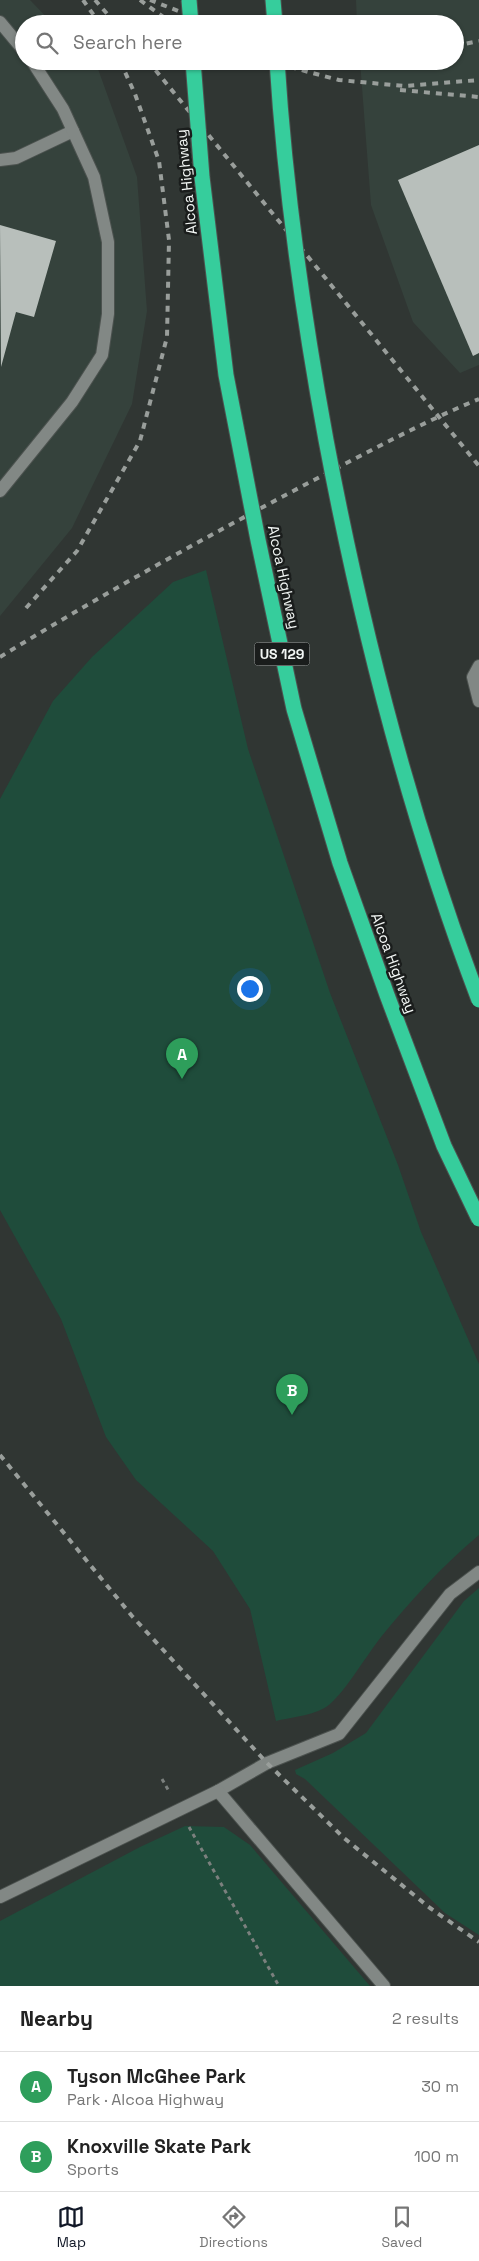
<!DOCTYPE html>
<html lang="en">
<head>
<meta charset="utf-8">
<style>
  :root { --surface:#fff; --page:#f6f6f6; --text:#222; --muted:#767676; --line:#e0e0e0; --accent:#111827 }
  body { margin:0; font-family:"Space Grotesk",sans-serif; background:var(--page); color:var(--text) }
  .you { position:absolute; left:249px; top:988px; width:18px; height:18px; margin:-12px; border:4px solid #fff; border-radius:50%; background:#1a73e8; box-shadow:0 0 0 8px #1a73e833 }
  .badge { display:grid; place-items:center; width:32px; height:32px; border-radius:50%; background:var(--accent); color:#fff; font-size:16px; font-weight:700 }
  .pin { position:absolute; translate:-50% -41px; filter:drop-shadow(0 1px 2px #0008) }
  .pin::after { content:''; position:absolute; top:26px; width:18px; height:15px; background:inherit; clip-path:polygon(0 0,100% 0,50% 100%) }
  .list { margin:0; padding:0; list-style:none }
  h2 { display:flex; justify-content:space-between; align-items:center; height:65px; margin:0; padding:0 20px; font-size:21px }
  h2 small { font-size:16px; font-weight:400; color:var(--muted) }
  .list li { display:grid; grid-template-columns:32px 1fr auto; gap:15px; align-items:center; box-sizing:border-box; height:70px; padding:0 20px; border-top:1px solid var(--line) }
  .list b { display:block; font-size:19px; white-space:nowrap }
  .list p { margin:0; font-size:16px; white-space:nowrap; color:var(--muted) }
  .list em { font-size:16px; font-style:normal; color:var(--muted) }
  .icon { flex:none; width:28px; height:28px; fill:none; stroke:currentColor; stroke-width:2; stroke-linecap:round; stroke-linejoin:round }
  .map { position:relative; flex:none; width:479px; height:1986px; overflow:hidden }
  .search { position:absolute; background:var(--surface); box-shadow:0 1px 4px #0004; left:15px; right:15px; top:15px; height:55px; display:flex; align-items:center; gap:12px; box-sizing:border-box; padding:0 18px; border-radius:28px; color:var(--muted); font-size:19px }
  .sheet { height:205px; background:var(--surface) }
  nav { display:flex; justify-content:space-around; align-items:center; box-sizing:border-box; height:70px; border-top:1px solid var(--line); background:var(--surface); font-size:14px; color:var(--muted) }
  nav a { display:grid; justify-items:center; gap:2px }
  nav .on { color:var(--accent) }
  .map>svg:first-child { display:block }
</style>
</head>
<body>
<div class="map">
<svg width="479" height="1986" viewBox="0 0 479 1986">
  <rect width="100%" height="100%" fill="#303633"/>
  <!-- built -->
  <g fill="#35423c">
    <path d="M0,0H30L53,24H24V61H90L98,69L137,177L147,311L132,404L72,528L0,616Z"/>
    <path d="M356,0H479V365L460,373L413,322L371,205L360,61H455V24H357Z"/>
  </g>
  <!-- green -->
  <g fill="#1f4c3b">
    <path d="M206,570L248,749L330,993L398,1165L421,1232L479,1364V1535C443,1565 411,1600 381,1637C366,1656 347,1689 330,1704C318,1715 292,1717 276,1721L250,1609L213,1551L136,1480L106,1437L61,1319L0,1210V799L53,701L92,657L173,582Z"/>
    <path d="M479,1588V1935L445,1913L305,1779L296,1774L295,1770L333,1753L366,1733L464,1601Z"/>
    <path d="M185,1826L224,1827L250,1845L370,1986H0V1921L140,1847Z"/>
  </g>
  <!-- building -->
  <g fill="#b8bfbb">
    <path d="M479,145V353L473,356L398,180Z"/>
    <path d="M0,225L56,241L34,317L16,312L1,367Z"/>
  </g>
  <g fill="none" stroke-linecap="round" stroke-linejoin="round">
    <defs>
      <g id="minor">
        <path d="M0,22L24,51"/>
        <path d="M0,160L16,158L73,131"/>
        <path d="M0,491L72,402L102,355L108,314V242L94,177L63,109L32,61"/>
        <path d="M479,666L473,677L479,701"/>
        <path d="M218,1791L267,1763L339,1734L450,1594L479,1572"/>
        <path d="M0,1897L218,1791L384,1986"/>
      </g>
      <path id="highway" d="M273,0L275,24"/>
    </defs>
    <!-- minor casing -->
    <use href="#minor" stroke="#4c524f" stroke-width="14"/>
    <!-- highway casing -->
    <use href="#highway" stroke="#4c524f" stroke-width="17"/>
    <!-- path -->
    <g stroke="#7b807e" stroke-width="3" stroke-dasharray="4 4" stroke-linecap="butt">
      <path d="M162,1779L170,1793"/>
      <path d="M189,1827L279,1986"/>
    </g>
    <!-- minor -->
    <use href="#minor" stroke="#828885" stroke-width="12"/>
    <!-- highway -->
    <use href="#highway" stroke="#36cd9c" stroke-width="15"/>
    <!-- rail -->
    <g stroke="#999e9b" stroke-width="4" stroke-dasharray="6 6" stroke-linecap="butt">
      <path d="M83,0L100,24"/>
      <path d="M95,0L116,24"/>
      <path d="M140,0L173,24"/>
      <path d="M150,0L212,24"/>
      <path d="M455,46L479,41"/>
      <path d="M148,61L479,466"/>
      <path d="M267,61L339,80L404,86L479,80"/>
      <path d="M400,90L479,97"/>
      <path d="M26,608L77,551L140,441L167,337L169,240L159,161L135,94L120,61"/>
      <path d="M0,657C103,594 209,535 316,479C370,451 423,422 479,399"/>
      <path d="M0,1455L132,1616L267,1763L344,1838L430,1908L479,1942"/>
    </g>
    <defs>
      <g id="highway-bridge">
        <path d="M189,0L191,24"/>
        <path d="M193,61L202,177L226,375L258,540L294,709L340,863L387,995L444,1146L479,1219"/>
        <path d="M277,61C285,189 303,315 326,440C362,631 410,819 479,1000"/>
      </g>
    </defs>
    <!-- highway-bridge casing -->
    <use href="#highway-bridge" stroke="#4c524f" stroke-width="17" stroke-linecap="butt"/>
    <!-- highway-bridge -->
    <use href="#highway-bridge" stroke="#36cd9c" stroke-width="15"/>
  </g>
  <g text-anchor="middle" dominant-baseline="central" stroke-width="5" stroke-linejoin="round" paint-order="stroke">
    <!-- shield labels -->
    <rect fill="#1a1d1c" stroke="#b1b5b3" stroke-width="1" x="254.5" y="642.5" width="55" height="23" rx="4"/>
    <g font-size="14" font-weight="bold" fill="#f2f6f4">
      <text x="282" y="654">US 129</text>
    </g>
    <!-- street labels -->
    <g font-size="15" fill="#f2f6f4" stroke="#1a1d1c">
      <text transform="translate(186 182) rotate(-96)">Alcoa Highway</text>
      <text transform="translate(284 577) rotate(78)">Alcoa Highway</text>
      <text transform="translate(394 963) rotate(70)">Alcoa Highway</text>
    </g>
  </g>
</svg>
<div class="you"></div>
<div class="pin badge" style="left:182px;top:1079px;background:#2e9e5b">A</div>
<div class="pin badge" style="left:292px;top:1415px;background:#2e9e5b">B</div>
<div class="search"><svg class="icon" aria-label="search" viewBox="0 0 24 24"><circle cx="10" cy="10" r="6"/><path d="M15 15l6 6"/></svg>Search here</div>
</div>
<section class="sheet">
<h2>Nearby<small>2 results</small></h2>
<ul class="list">
<li><span class="badge" style="background:#2e9e5b">A</span><div><b>Tyson McGhee Park</b><p>Park · Alcoa Highway</p></div><em>30 m</em></li>
<li><span class="badge" style="background:#2e9e5b">B</span><div><b>Knoxville Skate Park</b><p>Sports</p></div><em>100 m</em></li>
</ul>
</section>
<nav>
<a class="on"><svg class="icon" aria-label="map" viewBox="0 0 24 24"><path d="M3 6l6-2 6 2 6-2v14l-6 2-6-2-6 2zM9 4v14M15 6v14"/></svg>Map</a>
<a><svg class="icon" aria-label="directions" viewBox="0 0 24 24"><path d="M12 3l9 9-9 9-9-9zM9 14v-3h6M13 9l2 2-2 2"/></svg>Directions</a>
<a><svg class="icon" aria-label="saved" viewBox="0 0 24 24"><path d="M7 4h10v16l-5-4-5 4z"/></svg>Saved</a>
</nav>
</body>
</html>
